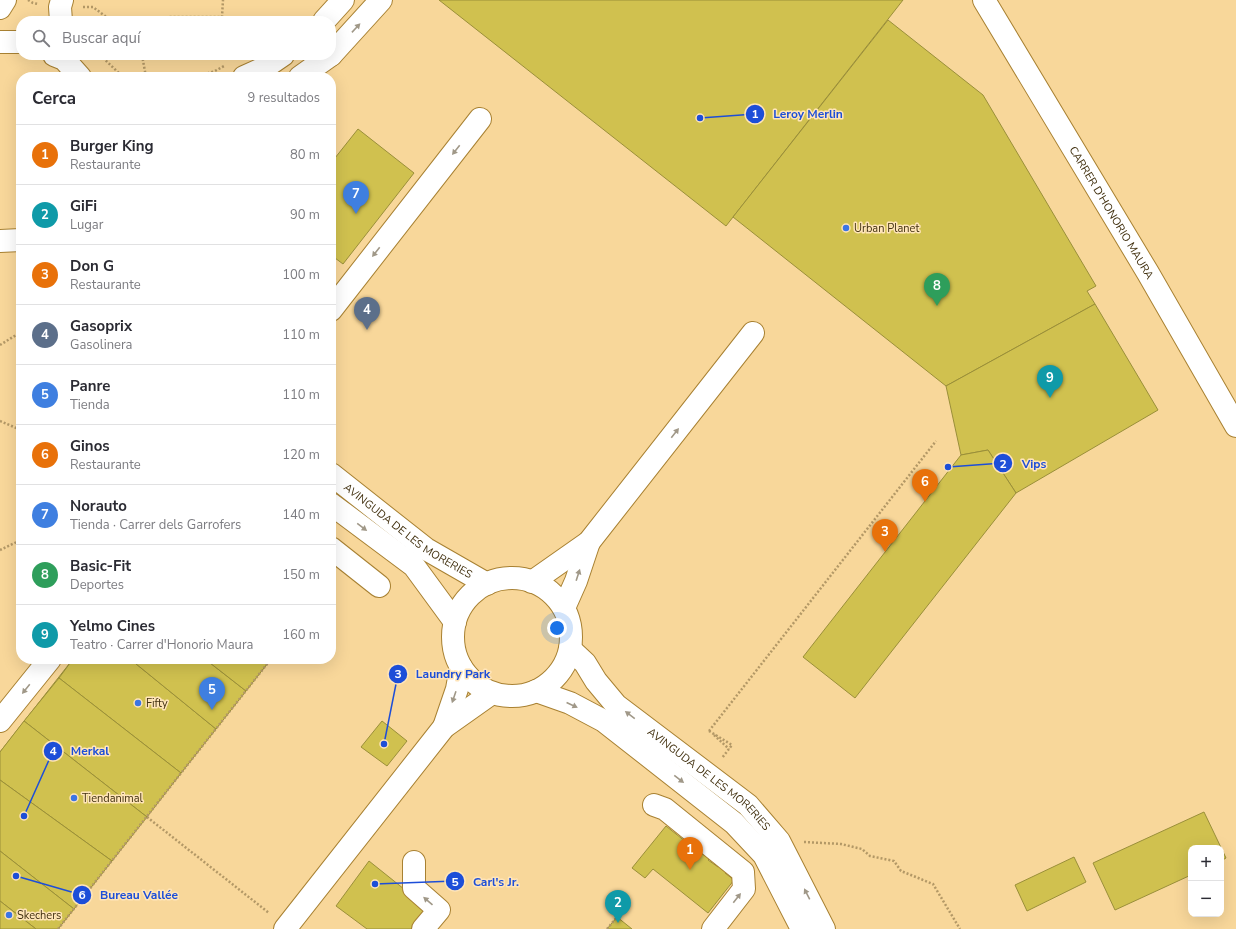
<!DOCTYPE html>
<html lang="es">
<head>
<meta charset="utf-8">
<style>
  :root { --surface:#fff; --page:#f7f7f7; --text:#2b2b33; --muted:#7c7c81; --line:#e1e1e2; --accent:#d93025 }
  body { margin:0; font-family:"Nunito Sans",sans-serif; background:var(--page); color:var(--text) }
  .controls { position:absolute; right:12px; bottom:12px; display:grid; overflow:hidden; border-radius:8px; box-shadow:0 4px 16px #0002 }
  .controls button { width:36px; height:36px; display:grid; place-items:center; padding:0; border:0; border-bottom:1px solid var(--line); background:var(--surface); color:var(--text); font:20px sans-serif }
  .you { position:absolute; left:557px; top:628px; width:14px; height:14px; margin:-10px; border:3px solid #fff; border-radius:50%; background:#1a73e8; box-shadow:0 0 0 6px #1a73e833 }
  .badge { display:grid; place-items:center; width:26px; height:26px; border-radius:50%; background:var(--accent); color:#fff; font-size:13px; font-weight:700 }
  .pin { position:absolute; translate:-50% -33px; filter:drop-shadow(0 1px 2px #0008) }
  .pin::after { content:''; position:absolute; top:21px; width:14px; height:12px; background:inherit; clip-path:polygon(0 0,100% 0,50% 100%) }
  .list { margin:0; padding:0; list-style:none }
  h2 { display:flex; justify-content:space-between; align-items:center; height:52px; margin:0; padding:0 16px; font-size:17px }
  h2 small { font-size:13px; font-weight:400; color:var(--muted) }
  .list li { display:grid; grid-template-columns:26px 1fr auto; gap:12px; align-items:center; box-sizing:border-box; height:60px; padding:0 16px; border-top:1px solid var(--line) }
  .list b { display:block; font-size:15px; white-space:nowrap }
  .list p { margin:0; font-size:13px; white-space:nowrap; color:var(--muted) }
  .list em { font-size:13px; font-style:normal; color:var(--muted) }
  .icon { flex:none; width:22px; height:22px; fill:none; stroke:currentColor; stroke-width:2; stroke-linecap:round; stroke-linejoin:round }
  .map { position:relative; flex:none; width:1236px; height:929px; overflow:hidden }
  .search { position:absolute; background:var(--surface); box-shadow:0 4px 16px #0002; left:16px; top:16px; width:320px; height:44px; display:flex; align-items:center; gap:10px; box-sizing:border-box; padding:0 14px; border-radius:16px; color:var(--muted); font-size:15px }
  .panel { position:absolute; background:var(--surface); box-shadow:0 4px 16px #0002; left:16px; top:72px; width:320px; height:592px; border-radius:16px }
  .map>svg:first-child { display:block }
</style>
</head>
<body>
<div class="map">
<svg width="1236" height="929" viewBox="0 0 1236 929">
  <rect width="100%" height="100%" fill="#f8d79a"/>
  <!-- building -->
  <g fill="#d0c14f" stroke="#9a8f39">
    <path d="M439,0H903L726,226Z"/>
    <path d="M888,20L983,95L1096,286L1087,291L1095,304L946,386L733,217Z"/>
    <path d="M358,129L414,173L343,264L331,255V163Z"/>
    <path d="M1095,304L1158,410L1016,493L988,450L961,455L946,386Z"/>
    <path d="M988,450L1016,493L855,698L803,657L961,455Z"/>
    <path d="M73,659H271L58,929H0V752Z"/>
    <path d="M73,659H130L216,729L181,773L59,678Z"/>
    <path d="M130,659H205L246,691L216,729Z"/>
    <path d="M205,659H271L246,691Z"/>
    <path d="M59,678L181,773L147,817L24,721Z"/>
    <path d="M24,721L147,817L112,861L0,780V752Z"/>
    <path d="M382,721L407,741L387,766L361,747Z"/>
    <path d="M0,780L112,861L74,909L0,851Z"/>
    <path d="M1204,812L1226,858L1221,861V848H1191V875L1115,910L1093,863Z"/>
    <path d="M666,826L701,854L703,850L711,857L708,860L718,867L720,864L728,870L725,873L734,880L708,913L653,869L645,878L632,868Z"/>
    <path d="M0,851L74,909L58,929H36L0,901Z"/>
    <path d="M1074,857L1086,882L1027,911L1015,885Z"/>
    <path d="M369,861L429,909L414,929H367L336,906Z"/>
    <path d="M0,901L36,929H0Z"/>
    <path d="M617,917L632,929H607Z"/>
  </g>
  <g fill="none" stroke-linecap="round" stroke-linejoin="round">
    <defs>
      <g id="minor">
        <path id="s1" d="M984,0L1148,273L1236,426"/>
        <path d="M0,8L5,0"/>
        <path d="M61,21L60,7L62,0"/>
        <path d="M324,21L343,0"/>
        <path d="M0,42H21"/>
        <path d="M54,55L64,59L80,77"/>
        <path d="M331,55L381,0"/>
        <path d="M244,77L264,68L283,55"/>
        <path d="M300,77L331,55"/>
        <path d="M0,241L21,240"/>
        <path d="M331,310L480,119"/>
        <path id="s2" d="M331,474L426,549L487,584"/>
        <path d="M331,504L414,566L455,622"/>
        <path d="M331,548L379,586"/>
        <circle cx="512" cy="637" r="59"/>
        <path d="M532,582L589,542L753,333"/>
        <path d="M564,608L576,581L589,542"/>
        <path id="s3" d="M570,649L585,663L596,681L616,705L748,805L779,841L824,929"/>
        <path d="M536,691L570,703L604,721L734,823L764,855L802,929"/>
        <path d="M0,721L50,659"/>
        <path d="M444,727L457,689L461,667"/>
        <path d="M654,805L665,809L743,872L744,889L713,929"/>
        <path d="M414,862V888L439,910L423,929"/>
        <path d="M285,929L444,727L492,693"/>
      </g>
    </defs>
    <!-- minor casing -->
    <use href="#minor" stroke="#a88132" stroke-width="24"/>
    <!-- path -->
    <g stroke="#b39866" stroke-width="2.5" stroke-dasharray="2 2" stroke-linecap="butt">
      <path d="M28,0L33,3L38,4"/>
      <path d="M83,7H93L105,16L117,21"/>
      <path d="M163,21L168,17H222L223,0"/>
      <path d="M100,55L123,77"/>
      <path d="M142,55L146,77"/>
      <path d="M196,77L215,71L224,66"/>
      <path d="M0,345L21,332"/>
      <path d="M0,421L21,430"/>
      <path d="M0,550L21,540"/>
      <path d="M709,731L936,441"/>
      <path d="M709,731L732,745L722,758"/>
      <path d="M714,735L729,749"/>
      <path d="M147,817L269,913"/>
      <path d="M804,842L841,844L862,849L870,856L894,861L901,871L933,884L960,929"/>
      <path d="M58,929L271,659"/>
      <path d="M607,929L617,917L616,894"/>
    </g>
    <!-- minor -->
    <use href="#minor" stroke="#fff" stroke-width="22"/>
  </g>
  <!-- one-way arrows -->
  <defs><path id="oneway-solid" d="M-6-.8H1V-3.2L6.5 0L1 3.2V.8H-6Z"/></defs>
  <g fill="#a09888">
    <use href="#oneway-solid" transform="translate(356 28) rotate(-47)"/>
    <use href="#oneway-solid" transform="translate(456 150) rotate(128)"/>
    <use href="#oneway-solid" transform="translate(376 252) rotate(128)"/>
    <use href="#oneway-solid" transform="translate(675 433) rotate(-52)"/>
    <use href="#oneway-solid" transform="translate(362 527) rotate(37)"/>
    <use href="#oneway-solid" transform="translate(578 575) rotate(-72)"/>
    <use href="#oneway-solid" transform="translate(26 689) rotate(129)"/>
    <use href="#oneway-solid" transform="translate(454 697) rotate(109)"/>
    <use href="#oneway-solid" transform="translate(572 705) rotate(25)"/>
    <use href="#oneway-solid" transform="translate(630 715) rotate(-143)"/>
    <use href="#oneway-solid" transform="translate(679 779) rotate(38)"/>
    <use href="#oneway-solid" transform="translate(807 894) rotate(-117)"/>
    <use href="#oneway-solid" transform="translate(737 898) rotate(-52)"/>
    <use href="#oneway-solid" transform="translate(428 901) rotate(-139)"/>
  </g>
  <!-- markers -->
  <g fill="#3b75e4" stroke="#ffe5b9" stroke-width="1.5">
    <circle cx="846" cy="228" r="4"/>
    <circle cx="138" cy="703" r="4"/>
    <circle cx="74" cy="798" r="4"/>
    <circle cx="9" cy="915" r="4"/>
  </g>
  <g text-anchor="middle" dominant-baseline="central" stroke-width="3" stroke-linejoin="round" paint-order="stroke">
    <!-- street labels -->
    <g font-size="11" fill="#423110" stroke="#ffe5b9">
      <text stroke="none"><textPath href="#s1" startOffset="248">CARRER D'HONORIO MAURA</textPath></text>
      <text stroke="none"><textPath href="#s2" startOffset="96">AVINGUDA DE LES MORERIES</textPath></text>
      <text stroke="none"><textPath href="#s3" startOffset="192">AVINGUDA DE LES MORERIES</textPath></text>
    </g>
    <!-- poi labels -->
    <g font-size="11" fill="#423110" stroke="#ffe5b9" text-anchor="start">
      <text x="854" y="228">Urban Planet</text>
      <text x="146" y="703">Fifty</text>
      <text x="82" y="798">Tiendanimal</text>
      <text x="17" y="915">Skechers</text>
    </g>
  </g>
  <!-- callouts -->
  <path fill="none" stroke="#1d4ed8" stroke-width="1.5" d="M700 118L755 114M948 467L1003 463M384 744L398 674M24 816L53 751M375 884L455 881M16 876L82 895"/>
  <g fill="#1d4ed8" stroke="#ffe5b9" stroke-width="1.5">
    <circle cx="700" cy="118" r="4"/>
    <circle cx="948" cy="467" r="4"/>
    <circle cx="384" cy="744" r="4"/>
    <circle cx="24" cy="816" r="4"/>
    <circle cx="375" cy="884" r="4"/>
    <circle cx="16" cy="876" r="4"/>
    <circle cx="755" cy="114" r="10"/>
    <circle cx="1003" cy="463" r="10"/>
    <circle cx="398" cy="674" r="10"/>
    <circle cx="53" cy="751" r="10"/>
    <circle cx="455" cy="881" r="10"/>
    <circle cx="82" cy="895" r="10"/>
  </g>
  <g font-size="12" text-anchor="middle" font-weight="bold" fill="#fff">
    <text x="755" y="118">1</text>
    <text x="1003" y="468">2</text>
    <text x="398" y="678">3</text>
    <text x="53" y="755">4</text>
    <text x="455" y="886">5</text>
    <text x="82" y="899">6</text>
  </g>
  <g font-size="12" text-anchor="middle" font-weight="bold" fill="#1d4ed8" stroke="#ffe5b9" stroke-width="3" stroke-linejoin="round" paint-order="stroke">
    <text x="808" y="118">Leroy Merlin</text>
    <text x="1034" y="468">Vips</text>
    <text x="453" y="678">Laundry Park</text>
    <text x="90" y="755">Merkal</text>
    <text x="496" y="886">Carl's Jr.</text>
    <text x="139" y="899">Bureau Vallée</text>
  </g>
</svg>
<div class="controls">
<button>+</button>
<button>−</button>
</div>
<div class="you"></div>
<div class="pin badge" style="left:690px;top:870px;background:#e8710a">1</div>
<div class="pin badge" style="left:618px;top:923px;background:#0f9aa8">2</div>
<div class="pin badge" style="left:885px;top:552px;background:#e8710a">3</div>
<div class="pin badge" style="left:367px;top:330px;background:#5c6f8a">4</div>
<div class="pin badge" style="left:212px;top:710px;background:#3f7fe0">5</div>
<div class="pin badge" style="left:925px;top:502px;background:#e8710a">6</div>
<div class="pin badge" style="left:356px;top:214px;background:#3f7fe0">7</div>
<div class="pin badge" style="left:937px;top:306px;background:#2e9e5b">8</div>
<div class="pin badge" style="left:1050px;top:398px;background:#0f9aa8">9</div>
<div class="search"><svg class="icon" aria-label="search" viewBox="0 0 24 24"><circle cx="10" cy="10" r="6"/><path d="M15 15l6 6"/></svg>Buscar aquí</div>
<section class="panel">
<h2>Cerca<small>9 resultados</small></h2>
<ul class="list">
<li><span class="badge" style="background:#e8710a">1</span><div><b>Burger King</b><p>Restaurante</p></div><em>80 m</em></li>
<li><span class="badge" style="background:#0f9aa8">2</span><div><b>GiFi</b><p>Lugar</p></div><em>90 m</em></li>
<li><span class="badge" style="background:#e8710a">3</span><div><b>Don G</b><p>Restaurante</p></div><em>100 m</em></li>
<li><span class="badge" style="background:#5c6f8a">4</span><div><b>Gasoprix</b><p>Gasolinera</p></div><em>110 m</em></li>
<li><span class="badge" style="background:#3f7fe0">5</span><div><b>Panre</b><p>Tienda</p></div><em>110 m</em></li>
<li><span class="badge" style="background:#e8710a">6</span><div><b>Ginos</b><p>Restaurante</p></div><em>120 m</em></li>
<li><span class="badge" style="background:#3f7fe0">7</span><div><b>Norauto</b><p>Tienda · Carrer dels Garrofers</p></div><em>140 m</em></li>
<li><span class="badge" style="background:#2e9e5b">8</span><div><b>Basic-Fit</b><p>Deportes</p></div><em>150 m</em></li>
<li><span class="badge" style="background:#0f9aa8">9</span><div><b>Yelmo Cines</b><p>Teatro · Carrer d'Honorio Maura</p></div><em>160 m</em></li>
</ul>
</section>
</div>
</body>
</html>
